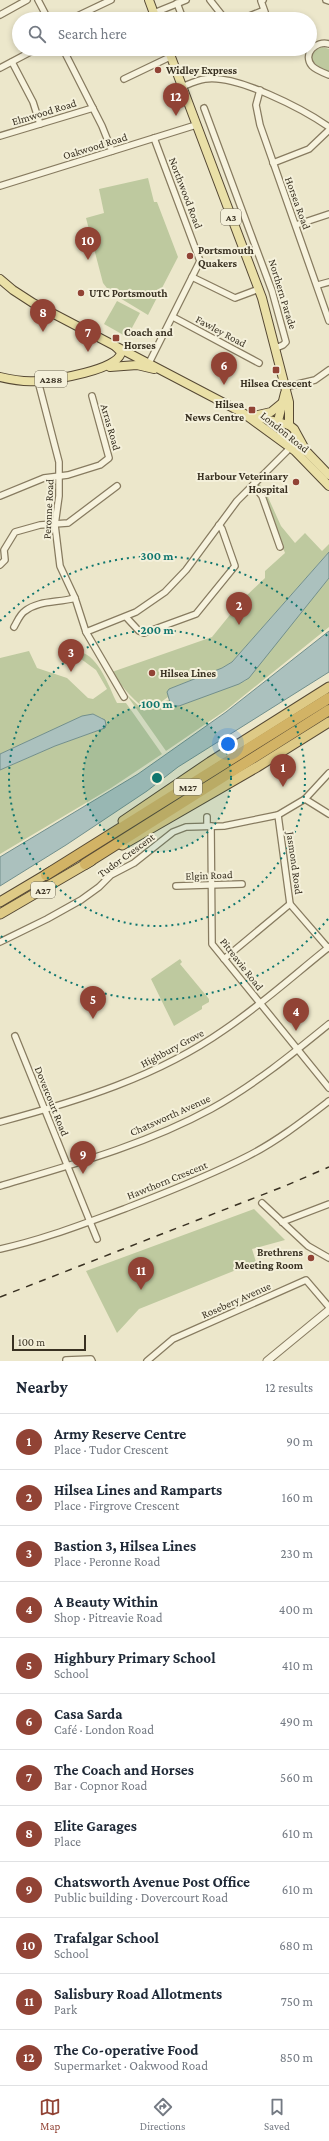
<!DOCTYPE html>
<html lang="en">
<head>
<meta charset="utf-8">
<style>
  :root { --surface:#fff; --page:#f6f6f7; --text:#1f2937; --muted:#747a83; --line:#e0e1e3; --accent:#914335 }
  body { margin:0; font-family:"Crimson Pro",serif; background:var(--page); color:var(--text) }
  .scale { position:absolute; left:12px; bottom:10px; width:74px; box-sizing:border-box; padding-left:4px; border:2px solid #393122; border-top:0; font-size:11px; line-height:14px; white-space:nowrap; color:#393122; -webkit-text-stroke:3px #f4f0da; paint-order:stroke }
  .you { position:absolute; left:228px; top:744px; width:14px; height:14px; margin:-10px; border:3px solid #fff; border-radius:50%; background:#1a73e8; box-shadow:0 0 0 6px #1a73e833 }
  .badge { display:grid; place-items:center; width:26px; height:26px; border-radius:50%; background:var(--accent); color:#fff; font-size:13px; font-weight:700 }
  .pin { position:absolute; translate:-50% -33px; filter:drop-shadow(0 1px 2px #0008) }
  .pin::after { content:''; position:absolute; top:21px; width:14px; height:12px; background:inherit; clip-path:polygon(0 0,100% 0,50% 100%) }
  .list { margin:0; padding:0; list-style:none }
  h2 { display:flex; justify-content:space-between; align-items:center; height:52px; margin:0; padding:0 16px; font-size:17px }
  h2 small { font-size:13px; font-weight:400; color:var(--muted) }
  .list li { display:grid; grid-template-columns:26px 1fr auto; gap:12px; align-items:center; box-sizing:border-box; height:56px; padding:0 16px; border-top:1px solid var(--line) }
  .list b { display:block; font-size:15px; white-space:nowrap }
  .list p { margin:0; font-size:13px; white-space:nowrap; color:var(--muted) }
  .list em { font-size:13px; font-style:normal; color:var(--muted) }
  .icon { flex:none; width:22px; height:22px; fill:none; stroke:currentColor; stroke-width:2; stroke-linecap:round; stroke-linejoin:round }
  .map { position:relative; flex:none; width:329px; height:1361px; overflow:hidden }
  .search { position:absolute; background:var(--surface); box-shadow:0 2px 6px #0003; left:12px; right:12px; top:12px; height:44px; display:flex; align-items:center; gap:10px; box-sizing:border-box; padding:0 14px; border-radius:22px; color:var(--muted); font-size:15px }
  .sheet { height:724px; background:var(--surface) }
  nav { display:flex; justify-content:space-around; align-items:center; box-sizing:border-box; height:56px; border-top:1px solid var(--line); background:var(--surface); font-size:11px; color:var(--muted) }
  nav a { display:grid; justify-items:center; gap:2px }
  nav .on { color:var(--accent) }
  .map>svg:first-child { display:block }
</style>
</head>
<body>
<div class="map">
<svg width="329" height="1361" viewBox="0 0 329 1361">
  <rect width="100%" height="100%" fill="#ece7cb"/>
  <!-- green -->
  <g fill="#bec99f">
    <path d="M320,46L329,49V73C314,65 303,60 320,46Z"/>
    <path d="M148,178L154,202H157L178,257L148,315L110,292L103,283L86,218L104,213L99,189Z"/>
    <path d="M117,301L140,313L127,337L104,324Z"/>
    <path d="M258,482L267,495L281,526L295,543L305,533L322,551L329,544V552L232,662L222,668L169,689L168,697L161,702L169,700L171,706H179L245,681L329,578V627L226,710L166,751L126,694L144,711L149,709C139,708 118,682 112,672L212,637L242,600L265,578V571L285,553L263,493L256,485Z"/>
    <path d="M29,651L37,668L67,678L88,698L93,699L107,689L96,670L77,656L80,652C99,656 109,687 117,703H126L162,754L111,788L0,854V770L55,746L105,728L102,718L93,714L78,718L0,754V658Z"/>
    <path d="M180,959L182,962L180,964L209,999V1002L202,1006V1009L174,1026L151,979Z"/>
    <path d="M254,1209L285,1240L252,1249L256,1262L139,1309L117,1333L86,1271Z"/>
  </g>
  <!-- water -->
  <g fill="#abc1be" stroke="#728f8c">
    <path d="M329,552V578L249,678L239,684L179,706H171L167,692L169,689L222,668L232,662Z"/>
    <path d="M329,631V672L178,767L147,791L66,845L0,886V857L138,774L226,712Z"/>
    <path d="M93,714L105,720L106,725L105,728L55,746L0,770V754L82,716Z"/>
  </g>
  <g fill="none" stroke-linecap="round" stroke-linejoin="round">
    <defs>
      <g id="minor">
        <path d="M38,0L48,19"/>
        <path d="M210,0L225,19"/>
        <path d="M263,0L261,1L265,12"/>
        <path d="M326,0L329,1"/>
        <path d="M177,3L183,19"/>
        <path d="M154,13L186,0"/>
        <path d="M0,15L27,0"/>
        <path d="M71,19L111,0"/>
        <path d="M242,19L262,11"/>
        <path d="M329,44C316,40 302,54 312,66C316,70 324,73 329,75"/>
        <path d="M63,49L102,126L112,151"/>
        <path d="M12,62L33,102L40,124"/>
        <path d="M0,68L36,49"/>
        <path d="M124,79L170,57"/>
        <path d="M182,87C189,84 197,80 205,79C236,74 303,109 329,127"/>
        <path d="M260,90L256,105L260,125L329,321"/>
        <path d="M204,108L272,291L286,342L283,345L276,348"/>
        <path d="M0,136L93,108"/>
        <path d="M273,163L309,149L329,130"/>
        <path d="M0,186L196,125"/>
        <path d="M296,225L329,214"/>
        <path d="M192,277L235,298L259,289"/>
        <path d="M318,285L329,282"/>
        <path d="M173,317L259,363"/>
        <path d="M149,363L200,261L154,138"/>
        <path d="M38,381L59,462V496L55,525L60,566L75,598L86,632L124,697"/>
        <path d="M285,387L315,380L329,370"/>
        <path d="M253,485L262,496L280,547"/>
        <path d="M0,496L44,478L68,475L100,465L109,458L92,396"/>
        <path d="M0,565L5,560L4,550L15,532L40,525L68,523L117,486"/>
        <path d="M126,617L139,631L144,633L196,614L235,566L222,529L219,525"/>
        <path d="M14,627C17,622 20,614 25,611C39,600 58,603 75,598"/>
        <path d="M86,632L136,612L165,592L186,570L237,501L291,447"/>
        <path d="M305,799L329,814"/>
        <path d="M278,815L290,904L328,948"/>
        <path d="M207,826V817"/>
        <path d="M211,826L212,944L329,1088"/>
        <path d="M176,886L242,884"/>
        <path d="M0,942L47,919L81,900L99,887L111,875L134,863L173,832L186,827L224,826L278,815L305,799L329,773"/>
        <path d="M224,959L290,904"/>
        <path d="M15,1036L97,1239"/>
        <path d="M0,1122C78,1101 157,1077 224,1030C261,1005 294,975 329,947"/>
        <path d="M0,1186C71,1165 145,1145 211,1109C254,1085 291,1055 329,1024"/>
        <path d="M262,1203L308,1246L329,1258"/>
        <path d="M282,1222L329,1204"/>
        <path d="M0,1249C42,1240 83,1224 124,1209C165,1193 207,1177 246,1157C276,1142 303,1121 329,1101"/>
        <path d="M66,1360L91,1359L92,1361"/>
        <path d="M147,1361L173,1339L306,1280L329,1307"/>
      </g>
      <path id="tertiary" d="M267,1361L329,1310"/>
      <g id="primary">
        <path d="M149,0L156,19"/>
        <path d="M168,49L262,298L289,402V425"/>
        <path d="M0,279L13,290L33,303L243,413L295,451L329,486"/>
        <path d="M110,367L137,365L154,369"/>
        <path d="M0,377C12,380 25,382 37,381C53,380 120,370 121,352L115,346"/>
        <path d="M285,393L277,425L286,440"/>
        <path d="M250,415L289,425L294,429L306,451L329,475"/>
        <path d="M258,415L271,412L282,403"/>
      </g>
      <g id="trunk">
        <path d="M123,821L210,762L329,687"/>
        <path d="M122,845L257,767L329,722"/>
        <path d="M0,902L52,871"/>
        <path d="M0,914L91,861"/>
      </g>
      <g id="motorway">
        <path d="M85,864L329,710"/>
        <path d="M46,875L329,698"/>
      </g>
    </defs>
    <!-- minor casing -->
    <use href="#minor" stroke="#877b60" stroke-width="8"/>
    <!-- tertiary casing -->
    <use href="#tertiary" stroke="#877b60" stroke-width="9"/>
    <!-- primary casing -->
    <use href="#primary" stroke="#564934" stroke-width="10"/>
    <!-- trunk casing -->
    <use href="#trunk" stroke="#564934" stroke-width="11"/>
    <!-- motorway casing -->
    <use href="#motorway" stroke="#564934" stroke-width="12"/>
    <!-- minor -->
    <use href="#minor" stroke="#f7f3de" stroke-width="5.5"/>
    <!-- tertiary -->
    <use href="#tertiary" stroke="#f7f3de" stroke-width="7"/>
    <!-- primary -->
    <use href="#primary" stroke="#eae0a7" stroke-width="8"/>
    <!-- trunk -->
    <use href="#trunk" stroke="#deca86" stroke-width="9"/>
    <!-- motorway -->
    <use href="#motorway" stroke="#d2b365" stroke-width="10"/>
    <!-- rail -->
    <path stroke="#393122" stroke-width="1.5" stroke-dasharray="7 7" stroke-linecap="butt" d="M0,1297L285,1186L329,1167"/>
  </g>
  <!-- distance rings -->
  <circle cx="157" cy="778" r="74" fill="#0f766e" fill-opacity=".12"/>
  <g fill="none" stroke="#0f766e" stroke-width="2" stroke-dasharray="2 4">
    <circle cx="157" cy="778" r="74"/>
    <circle cx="157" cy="778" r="148"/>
    <path d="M328 919A222 222 0 0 1 0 935M0 621A222 222 0 0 1 328 637"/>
  </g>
  <!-- markers -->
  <g fill="#914335" stroke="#f4f0da" stroke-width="1.5">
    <circle cx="158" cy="70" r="4"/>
    <circle cx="190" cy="256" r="4"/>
    <circle cx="81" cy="293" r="4"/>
    <rect x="112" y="334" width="8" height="8" rx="2"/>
    <rect x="272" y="366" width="8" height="8" rx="2"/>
    <rect x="248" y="406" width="8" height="8" rx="2"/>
    <circle cx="296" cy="482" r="4"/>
    <circle cx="152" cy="673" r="4"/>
    <circle cx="311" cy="1258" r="4"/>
  </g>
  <g text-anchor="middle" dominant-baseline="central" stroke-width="4" stroke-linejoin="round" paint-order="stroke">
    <!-- shield labels -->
    <g fill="#f4f0da" stroke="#716a59" stroke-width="1">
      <rect x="221" y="209" width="20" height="16" rx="3"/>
      <rect x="35" y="371" width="32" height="16" rx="3"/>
      <rect x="174" y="779" width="28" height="16" rx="3"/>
      <rect x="31" y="882" width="24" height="16" rx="3"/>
    </g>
    <g font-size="10" font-weight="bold" fill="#393122">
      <text x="231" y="217">A3</text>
      <text x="51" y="379">A288</text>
      <text x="188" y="787">M27</text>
      <text x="43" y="890">A27</text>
    </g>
    <!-- poi labels -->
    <g font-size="11" font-weight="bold" fill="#393122" stroke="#f4f0da" text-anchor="start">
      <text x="166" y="70">Widley Express</text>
      <text x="198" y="250">Portsmouth<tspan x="198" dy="13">Quakers</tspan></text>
      <text x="89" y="293">UTC Portsmouth</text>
      <text x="124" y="332">Coach and<tspan x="124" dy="13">Horses</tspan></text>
      <text x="276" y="383" text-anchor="middle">Hilsea Crescent</text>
      <text x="244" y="404" text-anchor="end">Hilsea<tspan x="244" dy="13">News Centre</tspan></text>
      <text x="288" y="476" text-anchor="end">Harbour Veterinary<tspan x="288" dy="13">Hospital</tspan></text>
      <text x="160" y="673">Hilsea Lines</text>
      <text x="303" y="1252" text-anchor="end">Brethrens<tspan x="303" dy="13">Meeting Room</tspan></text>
    </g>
    <!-- street labels -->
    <g font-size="11" fill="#393122" stroke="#f4f0da">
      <text transform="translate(44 112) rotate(-17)">Elmwood Road</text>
      <text transform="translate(95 146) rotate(-17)">Oakwood Road</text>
      <text transform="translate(186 193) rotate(69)">Northwood Road</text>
      <text transform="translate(298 203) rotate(70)">Horsea Road</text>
      <text transform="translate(283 294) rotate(73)">Northern Parade</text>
      <text transform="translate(221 331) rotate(28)">Fawley Road</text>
      <text transform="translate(111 427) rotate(74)">Arras Road</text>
      <text transform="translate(285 432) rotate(39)">London Road</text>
      <text transform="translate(48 509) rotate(-87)">Peronne Road</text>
      <text transform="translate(126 855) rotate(-36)">Tudor Crescent</text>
      <text transform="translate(295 863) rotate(82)">Jasmond Road</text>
      <text transform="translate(209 875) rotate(-2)">Elgin Road</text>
      <text transform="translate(242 964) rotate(52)">Pitreavie Road</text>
      <text transform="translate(172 1048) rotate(-28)">Highbury Grove</text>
      <text transform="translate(52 1101) rotate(68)">Dovercourt Road</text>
      <text transform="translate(170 1115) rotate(-24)">Chatsworth Avenue</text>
      <text transform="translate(167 1180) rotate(-22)">Hawthorn Crescent</text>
      <text transform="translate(236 1300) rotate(-24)">Rosebery Avenue</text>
    </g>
  </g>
  <circle cx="157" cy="778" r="6" fill="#0f766e" stroke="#f4f0da" stroke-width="2"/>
  <g font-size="12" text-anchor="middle" font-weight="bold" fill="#0f766e" stroke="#f4f0da" stroke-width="4" stroke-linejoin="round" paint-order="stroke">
    <text x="157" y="560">300 m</text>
    <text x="157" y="634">200 m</text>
    <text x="157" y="708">100 m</text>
  </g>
</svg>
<div class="scale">100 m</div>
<div class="you"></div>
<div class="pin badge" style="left:283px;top:787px">1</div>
<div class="pin badge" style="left:239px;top:625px">2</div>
<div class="pin badge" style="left:71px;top:672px">3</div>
<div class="pin badge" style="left:296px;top:1031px">4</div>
<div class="pin badge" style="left:93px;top:1019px">5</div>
<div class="pin badge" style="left:224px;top:385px">6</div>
<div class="pin badge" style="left:88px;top:352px">7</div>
<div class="pin badge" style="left:43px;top:332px">8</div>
<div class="pin badge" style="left:83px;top:1174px">9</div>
<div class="pin badge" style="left:88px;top:260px">10</div>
<div class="pin badge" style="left:141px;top:1290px">11</div>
<div class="pin badge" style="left:176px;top:116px">12</div>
<div class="search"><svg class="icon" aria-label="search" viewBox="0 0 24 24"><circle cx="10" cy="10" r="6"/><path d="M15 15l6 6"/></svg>Search here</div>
</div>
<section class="sheet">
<h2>Nearby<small>12 results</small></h2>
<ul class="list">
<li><span class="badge">1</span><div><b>Army Reserve Centre</b><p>Place · Tudor Crescent</p></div><em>90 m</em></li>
<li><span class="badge">2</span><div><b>Hilsea Lines and Ramparts</b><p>Place · Firgrove Crescent</p></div><em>160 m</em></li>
<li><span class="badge">3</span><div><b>Bastion 3, Hilsea Lines</b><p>Place · Peronne Road</p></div><em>230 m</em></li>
<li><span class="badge">4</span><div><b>A Beauty Within</b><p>Shop · Pitreavie Road</p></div><em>400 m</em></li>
<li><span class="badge">5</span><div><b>Highbury Primary School</b><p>School</p></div><em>410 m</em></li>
<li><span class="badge">6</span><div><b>Casa Sarda</b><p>Café · London Road</p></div><em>490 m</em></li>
<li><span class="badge">7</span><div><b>The Coach and Horses</b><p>Bar · Copnor Road</p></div><em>560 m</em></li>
<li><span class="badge">8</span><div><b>Elite Garages</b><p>Place</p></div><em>610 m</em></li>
<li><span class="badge">9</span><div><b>Chatsworth Avenue Post Office</b><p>Public building · Dovercourt Road</p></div><em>610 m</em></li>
<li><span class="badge">10</span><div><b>Trafalgar School</b><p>School</p></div><em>680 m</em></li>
<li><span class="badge">11</span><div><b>Salisbury Road Allotments</b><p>Park</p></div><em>750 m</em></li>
<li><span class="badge">12</span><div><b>The Co-operative Food</b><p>Supermarket · Oakwood Road</p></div><em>850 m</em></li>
</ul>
</section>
<nav>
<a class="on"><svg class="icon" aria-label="map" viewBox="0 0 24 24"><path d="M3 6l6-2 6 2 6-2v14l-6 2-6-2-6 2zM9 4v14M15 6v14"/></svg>Map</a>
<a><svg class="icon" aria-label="directions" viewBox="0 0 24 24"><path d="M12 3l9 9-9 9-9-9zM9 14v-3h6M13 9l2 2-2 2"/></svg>Directions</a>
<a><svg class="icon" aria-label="saved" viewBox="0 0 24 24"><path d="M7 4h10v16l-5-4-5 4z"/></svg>Saved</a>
</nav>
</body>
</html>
